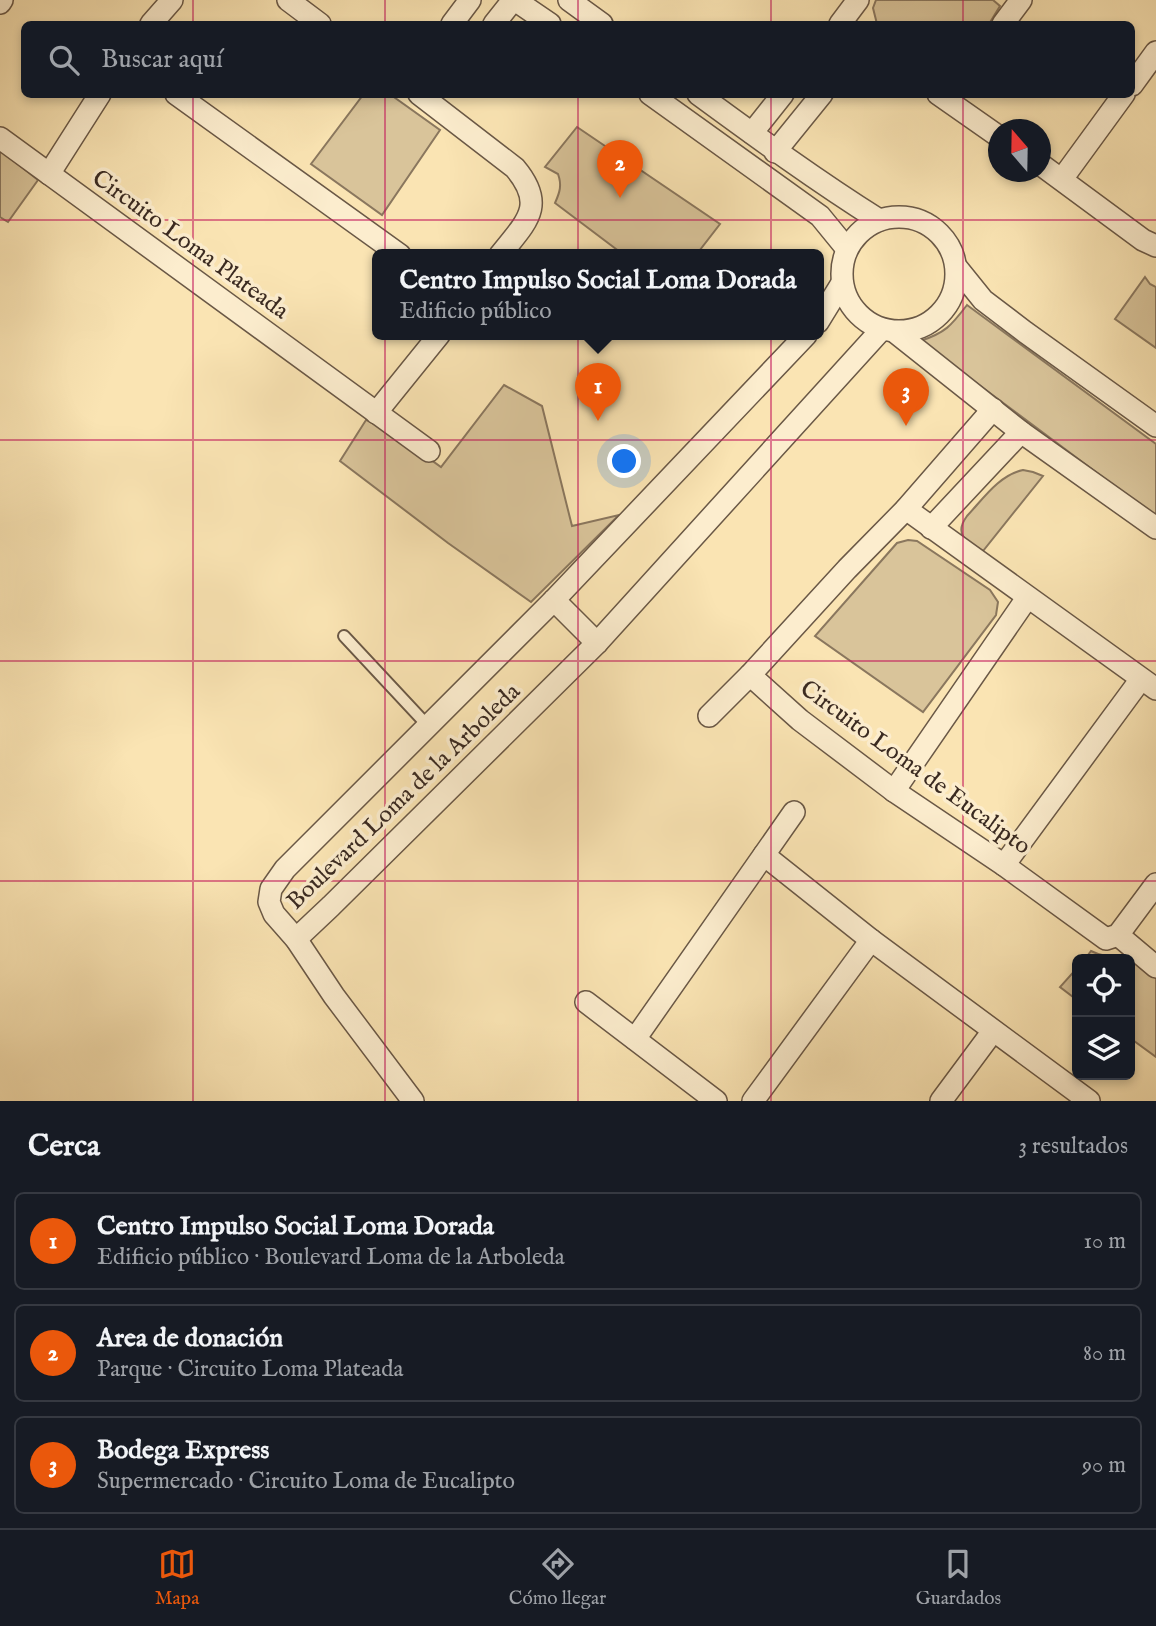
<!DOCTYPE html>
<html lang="es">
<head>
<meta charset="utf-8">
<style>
  :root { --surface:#171b24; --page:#20242c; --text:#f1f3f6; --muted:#9ea1a6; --line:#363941; --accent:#ea580c }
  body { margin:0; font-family:"IM FELL English",serif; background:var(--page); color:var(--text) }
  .controls { position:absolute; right:21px; bottom:21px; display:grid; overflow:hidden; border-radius:10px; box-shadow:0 4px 10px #0003 }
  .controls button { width:63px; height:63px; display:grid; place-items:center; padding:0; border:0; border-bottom:2px solid var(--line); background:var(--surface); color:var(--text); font:35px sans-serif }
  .compass { position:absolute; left:988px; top:119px; width:63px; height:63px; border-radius:50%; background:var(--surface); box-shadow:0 4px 10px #0003; rotate:340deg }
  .you { position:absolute; left:625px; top:462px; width:24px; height:24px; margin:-18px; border:5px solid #fff; border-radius:50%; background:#1a73e8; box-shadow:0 0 0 10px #1a73e833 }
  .badge { display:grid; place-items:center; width:46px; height:46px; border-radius:50%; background:var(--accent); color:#fff; font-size:23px; font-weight:700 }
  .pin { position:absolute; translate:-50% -58px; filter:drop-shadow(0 2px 4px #0008) }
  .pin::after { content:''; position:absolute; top:37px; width:24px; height:21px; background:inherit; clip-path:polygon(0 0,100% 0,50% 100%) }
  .popup { position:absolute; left:372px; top:249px; width:452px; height:91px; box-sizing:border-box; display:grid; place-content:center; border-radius:10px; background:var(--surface); filter:drop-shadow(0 2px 5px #0005); font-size:23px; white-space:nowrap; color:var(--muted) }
  .popup b { font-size:26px; color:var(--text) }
  .popup::after { content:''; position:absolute; left:50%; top:100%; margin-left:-14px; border:14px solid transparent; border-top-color:var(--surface) }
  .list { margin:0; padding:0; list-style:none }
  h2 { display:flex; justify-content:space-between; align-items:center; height:91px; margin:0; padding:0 28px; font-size:30px }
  h2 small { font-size:23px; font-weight:400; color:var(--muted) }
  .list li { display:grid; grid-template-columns:46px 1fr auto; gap:21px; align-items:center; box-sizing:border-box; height:98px; margin:0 14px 14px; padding:0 14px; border:2px solid var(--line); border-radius:10px }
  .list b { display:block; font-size:26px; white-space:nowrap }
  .list p { margin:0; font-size:23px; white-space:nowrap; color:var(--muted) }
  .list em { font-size:23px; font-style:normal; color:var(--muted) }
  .icon { flex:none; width:38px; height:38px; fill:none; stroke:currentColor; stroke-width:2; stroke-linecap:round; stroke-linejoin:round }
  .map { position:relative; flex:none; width:1156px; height:1101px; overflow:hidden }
  .search { position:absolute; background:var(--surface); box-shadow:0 4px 10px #0003; left:21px; right:21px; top:21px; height:77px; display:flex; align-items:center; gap:18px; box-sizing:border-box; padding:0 24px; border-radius:10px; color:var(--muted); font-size:26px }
  .sheet { height:427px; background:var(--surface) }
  nav { display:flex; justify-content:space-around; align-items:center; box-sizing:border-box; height:98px; border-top:2px solid var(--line); background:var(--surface); font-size:19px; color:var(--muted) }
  nav a { display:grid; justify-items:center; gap:4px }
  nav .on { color:var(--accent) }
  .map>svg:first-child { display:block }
</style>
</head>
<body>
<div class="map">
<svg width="1156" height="1101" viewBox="0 0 1156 1101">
  <rect width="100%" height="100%" fill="#fae4b3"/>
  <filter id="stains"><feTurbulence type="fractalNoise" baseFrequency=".00286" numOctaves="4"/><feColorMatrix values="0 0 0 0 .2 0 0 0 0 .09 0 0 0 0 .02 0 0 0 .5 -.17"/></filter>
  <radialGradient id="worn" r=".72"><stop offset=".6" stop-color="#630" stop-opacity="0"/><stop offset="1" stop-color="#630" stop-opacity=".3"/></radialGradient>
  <!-- green -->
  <g fill="#d9c49a" stroke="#8a775e" stroke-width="2">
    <path d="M876,0H993L1000,6L989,24H877L873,8Z"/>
    <path d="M363,95H391L440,130L382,215L311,164Z"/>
    <path d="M577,127L720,224L696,255H624L555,203C560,192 562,185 558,174L545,167Z"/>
    <path d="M0,150L38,180L8,222L0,217Z"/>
    <path d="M1145,277L1150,284L1156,287V348L1115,319Z"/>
    <path d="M967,305L1156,444V517L920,341C945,333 951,326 967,305Z"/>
    <path d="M504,385L542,406L572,526L619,515L531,602L448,543L340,461L366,420L380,423L441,467Z"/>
    <path d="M1023,470L1033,472L1043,476L983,551C967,542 953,535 967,516C983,499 999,475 1023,470Z"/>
    <path d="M908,540L917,541L990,590L998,602L996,615L923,712L815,636L897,543Z"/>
    <path d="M1091,951C1103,957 1114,958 1127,956L1156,976V1057L1130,1038V959H1085Z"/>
    <path d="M1077,968V1000L1060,987Z"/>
  </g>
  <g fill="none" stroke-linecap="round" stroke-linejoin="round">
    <defs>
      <path id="lane" d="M344,636L428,726"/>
      <g id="street">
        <path d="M288,0L320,24"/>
        <path d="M515,0L550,24"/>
        <path d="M569,0L602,24"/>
        <path d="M0,3L2,0"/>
        <path d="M151,24L172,0"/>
        <path d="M452,24L470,0"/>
        <path d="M494,24L513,0"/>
        <path d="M840,24L858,0"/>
        <path d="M1003,24L1021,0"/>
        <path d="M1132,85L1156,52"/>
        <path d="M176,94L400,255"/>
        <path d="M419,94L515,168C547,206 526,222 500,255"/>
        <path d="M650,94L820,216L847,249"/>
        <path d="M698,94C758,138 817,181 879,220"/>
        <path d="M938,94L998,136"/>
        <path d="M752,133L783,94"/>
        <path d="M0,138L429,451"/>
        <path d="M775,152L822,94"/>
        <path d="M1040,164L1143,240L1156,246"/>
        <path d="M49,174L100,94"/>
        <path d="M1062,179L1124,94"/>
        <circle cx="899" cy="274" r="57"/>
        <path d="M958,269L983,300L1025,332L1156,426"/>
        <path d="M818,322L842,283"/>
        <path d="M895,332L1021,432L1156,528"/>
        <path d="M376,413L439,335"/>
        <path d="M906,509L1156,689"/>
        <path d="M931,528L1021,432"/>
        <path d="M554,600L597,643"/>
        <path d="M750,675L800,720L894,791L1004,865L1106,939L1118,935L1156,884"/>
        <path d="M709,716L750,675L847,569L906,509L993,409"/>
        <path d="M894,791L1027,598"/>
        <path d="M764,855L871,940L1089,1101"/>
        <path d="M1004,865L1141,679"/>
        <path d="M1118,935L1156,967"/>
        <path d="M296,939L331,906L597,643L882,329"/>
        <path d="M586,1002L716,1101"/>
        <path d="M635,1039L794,812"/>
        <path d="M413,1101L334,996L296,939L274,914L269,902L271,889L285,869L554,600L806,335"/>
        <path d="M753,1101L871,940"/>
        <path d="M941,1101L993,1031"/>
      </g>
    </defs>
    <!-- lane casing -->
    <use href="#lane" stroke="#6a5846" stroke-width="14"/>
    <!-- street casing -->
    <use href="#street" stroke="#6a5846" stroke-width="24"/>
    <!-- lane -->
    <use href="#lane" stroke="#fcedce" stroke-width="10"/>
    <!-- street -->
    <use href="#street" stroke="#fcedce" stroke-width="21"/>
  </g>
  <!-- grid -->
  <path fill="none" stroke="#c2185b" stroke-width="2" stroke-opacity="0.55" d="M193,0V24M385,0V24M578,0V24M771,0V24M963,0V24M193,94V1101M385,94V1101M578,94V1101M771,94V1101M963,94V1101M0,220H1156M0,440H1156M0,661H1156M0,881H1156"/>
  <g text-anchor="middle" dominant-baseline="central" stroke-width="7" stroke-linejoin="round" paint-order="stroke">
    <!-- street labels -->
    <g font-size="24" fill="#3a2a21" stroke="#fcedce">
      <text transform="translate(190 245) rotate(36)">Circuito Loma Plateada</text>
      <text transform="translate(915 768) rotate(36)">Circuito Loma de Eucalipto</text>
      <text transform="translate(404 797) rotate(-44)">Boulevard Loma de la Arboleda</text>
    </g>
  </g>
  <rect width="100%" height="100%" filter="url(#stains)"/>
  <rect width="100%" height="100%" fill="url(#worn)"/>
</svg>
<div class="controls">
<button><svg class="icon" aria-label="locate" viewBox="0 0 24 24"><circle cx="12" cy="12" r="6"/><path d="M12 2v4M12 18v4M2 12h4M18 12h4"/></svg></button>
<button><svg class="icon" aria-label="layers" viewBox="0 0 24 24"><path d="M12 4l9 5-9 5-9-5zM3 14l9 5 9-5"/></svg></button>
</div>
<svg class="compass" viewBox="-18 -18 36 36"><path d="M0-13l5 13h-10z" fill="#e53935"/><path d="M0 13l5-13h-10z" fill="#9ea1a6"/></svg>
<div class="you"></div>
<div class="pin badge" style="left:598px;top:421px">1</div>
<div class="popup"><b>Centro Impulso Social Loma Dorada</b>Edificio público</div>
<div class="pin badge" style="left:620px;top:198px">2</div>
<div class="pin badge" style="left:906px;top:426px">3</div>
<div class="search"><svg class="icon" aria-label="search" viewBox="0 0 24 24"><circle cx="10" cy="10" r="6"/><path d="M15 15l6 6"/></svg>Buscar aquí</div>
</div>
<section class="sheet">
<h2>Cerca<small>3 resultados</small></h2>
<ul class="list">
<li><span class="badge">1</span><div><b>Centro Impulso Social Loma Dorada</b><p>Edificio público · Boulevard Loma de la Arboleda</p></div><em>10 m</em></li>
<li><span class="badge">2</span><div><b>Area de donación</b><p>Parque · Circuito Loma Plateada</p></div><em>80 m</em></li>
<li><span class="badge">3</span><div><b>Bodega Express</b><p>Supermercado · Circuito Loma de Eucalipto</p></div><em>90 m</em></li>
</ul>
</section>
<nav>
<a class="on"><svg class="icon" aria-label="map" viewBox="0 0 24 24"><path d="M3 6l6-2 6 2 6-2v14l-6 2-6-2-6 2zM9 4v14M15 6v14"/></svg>Mapa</a>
<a><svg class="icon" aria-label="directions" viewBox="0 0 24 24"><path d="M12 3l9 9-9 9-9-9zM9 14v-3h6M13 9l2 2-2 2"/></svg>Cómo llegar</a>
<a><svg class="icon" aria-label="saved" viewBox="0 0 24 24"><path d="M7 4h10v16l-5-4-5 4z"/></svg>Guardados</a>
</nav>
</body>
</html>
